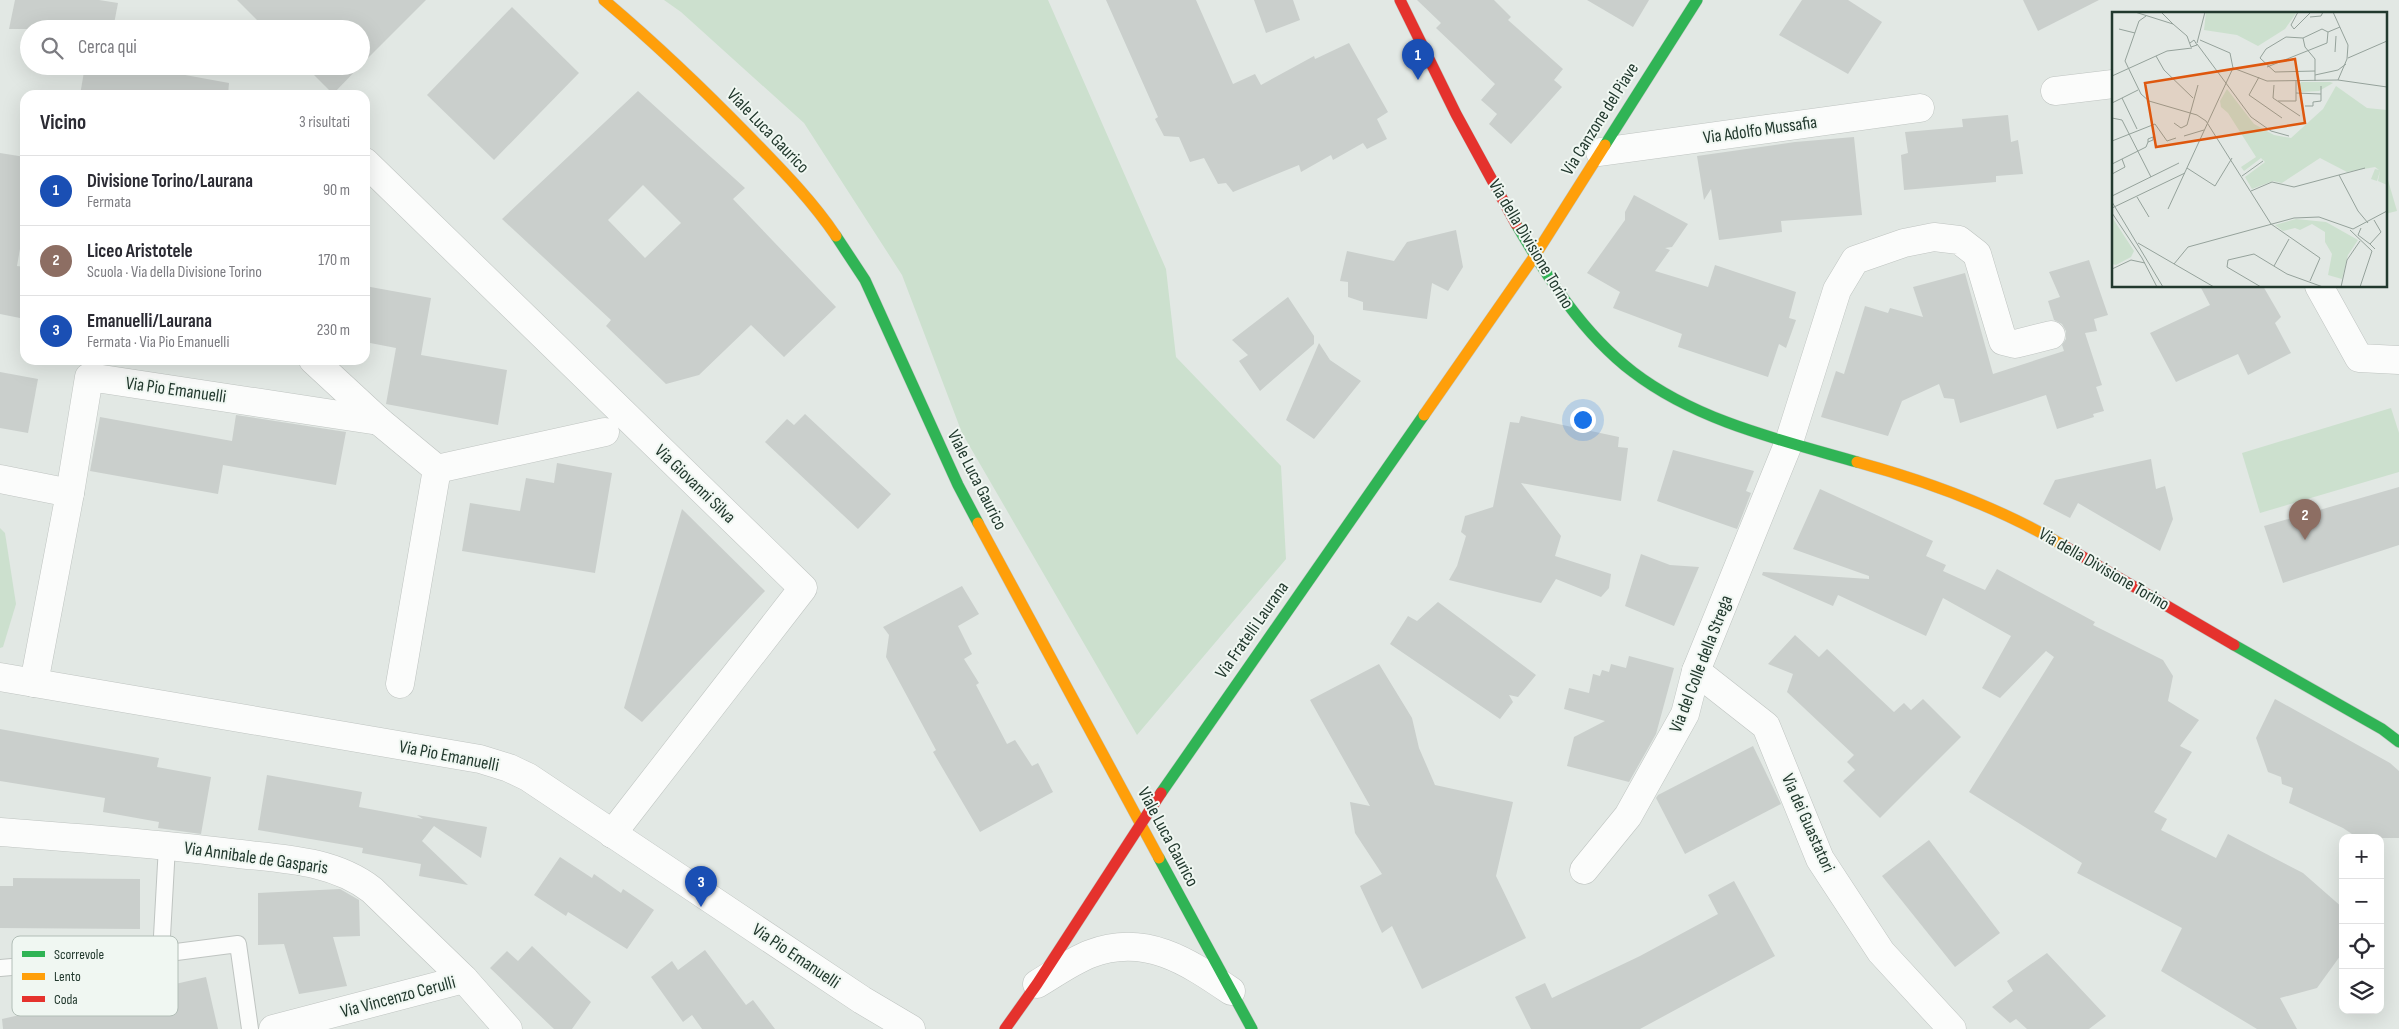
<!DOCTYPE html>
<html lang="it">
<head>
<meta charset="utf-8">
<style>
  :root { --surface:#fff; --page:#f7f7f7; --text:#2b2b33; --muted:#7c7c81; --line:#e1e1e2; --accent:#65766e }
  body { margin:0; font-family:"Sofia Sans Condensed",sans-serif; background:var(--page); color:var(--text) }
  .controls { position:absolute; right:15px; bottom:15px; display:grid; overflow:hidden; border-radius:10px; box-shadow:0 5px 20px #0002 }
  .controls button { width:45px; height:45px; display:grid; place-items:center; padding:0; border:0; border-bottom:1px solid var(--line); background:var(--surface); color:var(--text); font:25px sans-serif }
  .you { position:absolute; left:1582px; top:419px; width:18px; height:18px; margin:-12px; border:4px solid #fff; border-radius:50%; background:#1a73e8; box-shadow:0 0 0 8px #1a73e833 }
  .badge { display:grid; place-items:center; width:32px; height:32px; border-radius:50%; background:var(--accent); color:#fff; font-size:16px; font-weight:700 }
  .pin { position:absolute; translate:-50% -41px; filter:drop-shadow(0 1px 2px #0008) }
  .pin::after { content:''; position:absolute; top:26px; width:18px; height:15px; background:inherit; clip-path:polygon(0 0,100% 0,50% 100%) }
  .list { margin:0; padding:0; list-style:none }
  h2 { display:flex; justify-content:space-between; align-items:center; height:65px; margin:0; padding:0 20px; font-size:21px }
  h2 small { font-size:16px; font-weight:400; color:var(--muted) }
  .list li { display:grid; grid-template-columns:32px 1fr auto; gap:15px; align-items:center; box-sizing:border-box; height:70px; padding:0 20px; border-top:1px solid var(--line) }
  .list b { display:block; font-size:19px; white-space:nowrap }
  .list p { margin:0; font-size:16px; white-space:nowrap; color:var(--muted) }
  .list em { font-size:16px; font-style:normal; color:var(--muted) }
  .icon { flex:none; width:28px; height:28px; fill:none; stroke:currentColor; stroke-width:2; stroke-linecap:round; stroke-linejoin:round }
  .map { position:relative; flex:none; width:2399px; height:1029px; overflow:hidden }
  .search { position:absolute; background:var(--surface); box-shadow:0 5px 20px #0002; left:20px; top:20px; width:350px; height:55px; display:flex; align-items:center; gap:12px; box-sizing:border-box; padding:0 18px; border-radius:28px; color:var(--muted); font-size:19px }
  .panel { position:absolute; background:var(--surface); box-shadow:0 5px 20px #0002; left:20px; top:90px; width:350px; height:275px; border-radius:15px }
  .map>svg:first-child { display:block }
</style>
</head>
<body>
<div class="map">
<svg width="2399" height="1029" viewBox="0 0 2399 1029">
  <rect width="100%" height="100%" fill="#e2e8e4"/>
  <!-- green -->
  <g fill="#cce0ce">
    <path d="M664,0H1048L1166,269L1176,357L1281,466L1286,559L1137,735L962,433L902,275L804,123L681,12Z"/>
    <path d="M2385,170L2397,211L2385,214Z"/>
    <path d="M2391,408L2399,433V472L2260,513L2242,453Z"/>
    <path d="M0,528L5,533L16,604L3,647L0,648Z"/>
  </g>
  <!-- building -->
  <g fill="#cacfcc" fill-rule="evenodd">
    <path d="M15,0H99L118,3L113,29H9Z"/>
    <path d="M237,0H426L361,65V29H266Z"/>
    <path d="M1106,0H1196L1233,84L1255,74L1261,85L1314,56L1315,59L1349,43L1388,112L1377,119L1387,139L1367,149L1363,143L1333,160L1331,155L1301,172L1299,165L1233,192L1226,183L1218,184L1204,158L1190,162L1179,137L1164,136L1155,119L1158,117Z"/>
    <path d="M1254,0H1293L1300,20L1266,33Z"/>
    <path d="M1417,0H1494L1511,17L1508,20L1563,69L1554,80L1562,87L1511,144L1489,124L1497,114L1481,100L1495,84L1436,28L1441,23Z"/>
    <path d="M1587,0H1649L1633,27Z"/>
    <path d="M1802,0H1848L1882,22L1848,74L1779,35Z"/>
    <path d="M2023,0H2099L2038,31Z"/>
    <path d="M512,7L579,73L494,160L427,95Z"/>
    <path d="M85,66H136L229,83L228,95H80Z"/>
    <path d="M305,66H360L333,94Z"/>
    <path d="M638,91L745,188L733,199L836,307L784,357L751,325L699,375L666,384L606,326L611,320L502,219ZM643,185L681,223L645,258L608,220Z"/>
    <path d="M2008,115L2011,142L2018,140L2023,174L1996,176V182L1904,190L1901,155L1908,153L1905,132L1963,127L1962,119Z"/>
    <path d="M1854,137L1862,215L1781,221L1782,232L1719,240L1711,189L1704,200L1697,156L1795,142Z"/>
    <path d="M0,153L25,157V220L17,266L25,267V319L0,314Z"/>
    <path d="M1634,195L1688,224L1672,247L1665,248L1670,250L1655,271L1708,287L1715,265L1796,292L1789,318L1796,320L1786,348L1779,344L1768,377L1678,347L1682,334L1613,308L1620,292L1587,273L1625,220V212Z"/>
    <path d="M1456,230L1463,267L1448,291L1432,283L1427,319L1363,310V302L1348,297V282L1340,281L1347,251L1394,261L1407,242Z"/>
    <path d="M2089,260L2108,315L2094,319L2097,331L2085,333L2102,385L2096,387L2104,411L2093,414L2094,417L2057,429L2046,395L1960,423L1954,399L1944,398L1939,384L1902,401L1888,436L1821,417L1836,371L1844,374L1865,306L1888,313L1890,308L1923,317L1913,287L1965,273L1993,374L2064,351L2062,345L2066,339V331L2062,324L2054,320L2048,301L2060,297L2049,272Z"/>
    <path d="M365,286L431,298L421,355L507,370L498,425L386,404L396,348L365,342Z"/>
    <path d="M2200,286H2263L2281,317L2275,323L2291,353L2248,375L2238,354L2176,382L2150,333L2210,305Z"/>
    <path d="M1288,297L1314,336V344L1260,391L1239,361L1248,355L1232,340Z"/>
    <path d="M1319,343L1330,360L1361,381L1314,439L1286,420Z"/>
    <path d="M0,372L38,379L28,433L0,428Z"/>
    <path d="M805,414L891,494L858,529L765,442L787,419L794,425Z"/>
    <path d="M236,415L346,432L336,485L223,465L218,494L90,471L100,417L232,441Z"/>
    <path d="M1521,416L1619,437L1618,447L1628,448L1621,501L1521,483L1561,536L1555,556L1611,574L1609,588L1601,597L1556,579L1541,603L1449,580L1457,566L1466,536L1461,532L1465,516L1493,507L1510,422L1519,423Z"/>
    <path d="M1673,450L1754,471L1746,491L1751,493L1737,529L1657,501Z"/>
    <path d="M2151,459L2156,489L2165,486L2173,519L2160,551L2078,503L2070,518L2043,504L2055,480Z"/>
    <path d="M557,463L612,473L595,573L462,551L470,503L520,511L526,478L554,483Z"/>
    <path d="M2399,487V545L2283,583L2264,526Z"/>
    <path d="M1820,489L1933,541L1926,556L1946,565L1943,571L1985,590L1997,569L2095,622L2093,625L2163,660L2173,676L2168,701L2199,720L2180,746L2192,752L2154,812L2167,819L2161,830L2216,858L2228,834L2303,873L2343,908V952L2317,988L2280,998L2297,1029H2257L2161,971L2182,928L2077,873L2082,863L1969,792L2054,657L2046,651L2000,698L1982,688L2011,636L1943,598L1926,636L1838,595L1833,606L1762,575L1763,572L1869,579V576L1793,549Z"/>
    <path d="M682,509L765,591L642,722L624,708Z"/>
    <path d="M1641,554L1670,565L1699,567L1674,626L1625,606Z"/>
    <path d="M962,586L979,614L958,626L972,654L964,659L979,683L976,685L1007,744L1015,740L1032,766L1038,763L1053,792L980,832L933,752L936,750L886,657L889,635L883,627Z"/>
    <path d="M1438,602L1536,675L1518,697L1509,695L1513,702L1500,719L1390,644L1408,616L1417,621Z"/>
    <path d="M1795,635L1819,657L1827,649L1894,712L1904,703L1911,710L1923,699L1961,737L1880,818L1843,781L1855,770L1847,762L1854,755L1787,692L1793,674L1768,664Z"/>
    <path d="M1629,656L1674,668L1656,734L1629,782L1567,766L1574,737L1605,721L1564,709L1569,688L1589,693L1593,674L1600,676L1602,670L1609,672L1611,664L1626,668Z"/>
    <path d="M1379,664L1412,718L1419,748L1435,785L1513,802L1496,876L1526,938L1422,989L1392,926L1382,933L1360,886L1382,874L1355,833L1350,802L1370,806L1310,700Z"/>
    <path d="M2275,699L2390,763L2399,771V838H2358L2343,828L2289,803L2293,788L2282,784L2281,777L2268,772L2256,738Z"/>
    <path d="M0,729L159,758L157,767L211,777L201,834L158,828L159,822L103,812L105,798L0,781Z"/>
    <path d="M1753,746L1781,804L1685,854L1656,798L1658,795Z"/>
    <path d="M267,775L362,792L359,807L423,819L417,815L487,827L481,858L434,826L422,841L468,885L419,876L421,864L362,853L363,848L258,830Z"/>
    <path d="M1929,840L2000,933L1955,967L1882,876Z"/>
    <path d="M560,857L592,878L594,874L621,893L623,889L654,910L627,949L568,912L566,916L534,895Z"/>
    <path d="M13,878L140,879V929L0,928V886H13Z"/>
    <path d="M1734,881L1775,956L1640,1029H1531L1515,997L1545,983L1552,998L1640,956L1718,914L1708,895Z"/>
    <path d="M340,889L359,900L360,936L333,937L347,986L299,994L284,944L258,945V893Z"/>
    <path d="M532,946L591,1002L572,1029H554L490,968L507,951L518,961Z"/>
    <path d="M705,950L746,1005L753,1000L775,1029H702L692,1015L683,1022L651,977L672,961L678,970Z"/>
    <path d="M2047,953L2106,1016L2089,1029H2027L2016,1019L2010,1023L1992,1007L2013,991L2007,981Z"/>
    <path d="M206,977L218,1029H3L2,1019L86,1000L87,1004Z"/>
  </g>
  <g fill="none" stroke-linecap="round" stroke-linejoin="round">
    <defs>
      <g id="lane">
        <path d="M161,954L167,846"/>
        <path d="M0,968L161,954L238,944L250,1029"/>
      </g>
      <g id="street">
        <path d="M2055,91L2113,84"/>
        <path d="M1600,152L1920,108"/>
        <path d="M365,162L803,588L612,834"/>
        <path d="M2319,286L2359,358L2399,360"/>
        <path d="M313,360L379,421L437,469L400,684"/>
        <path d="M437,469L605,432"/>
        <path d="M0,479L70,493"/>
        <path d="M1696,671L1766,726L1820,859L1881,952L1952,1029"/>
        <path d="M0,677L480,759L509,768L528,777L862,1000L911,1029"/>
        <path d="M34,683L70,493L89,377L379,421"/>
        <path d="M0,832C77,838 154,843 231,853C280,859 332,859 372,890L464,979L508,1029"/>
        <path d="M1584,870L1628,816L1685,714L1696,671L1789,442L1837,290L1855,260L1904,243L1934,237L1959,240L1977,254L2003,341L2015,344L2051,335"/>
        <path d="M1037,984C1054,974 1072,961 1090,954C1145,933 1187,961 1231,991"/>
        <path d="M273,1029L464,979"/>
      </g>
      <g id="fast">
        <path d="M1605,145L1697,0"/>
        <path d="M1516,224C1548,278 1582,333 1633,372C1697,421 1780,440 1857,462"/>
        <path d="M836,236L865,280L958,485L978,523"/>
        <path d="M2234,645L2382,729L2399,742"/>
        <path d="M1161,793L1424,415"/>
        <path d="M1159,858L1252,1029"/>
      </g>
      <g id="slow">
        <path d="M604,0C655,43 702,88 748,135C779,167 811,199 836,236"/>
        <path d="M1424,415L1534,257L1605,145"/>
        <path d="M1857,462C1930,482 2001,508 2066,547"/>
        <path d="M978,523L1159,858"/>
      </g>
      <g id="jam">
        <path d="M1400,0L1456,114L1516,224"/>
        <path d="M2066,547L2234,645"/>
        <path d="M1005,1029L1037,984L1161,793"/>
      </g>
    </defs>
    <!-- lane casing -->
    <use href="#lane" stroke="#bfc4c1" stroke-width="18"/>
    <!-- street casing -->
    <use href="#street" stroke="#bfc4c1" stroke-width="29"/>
    <!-- fast casing -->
    <use href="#fast" stroke="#bfc5c1" stroke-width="12"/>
    <!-- slow casing -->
    <use href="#slow" stroke="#bfc5c1" stroke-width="12"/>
    <!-- jam casing -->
    <use href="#jam" stroke="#bfc5c1" stroke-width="12"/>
    <!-- lane -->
    <use href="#lane" stroke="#fbfcfb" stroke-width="16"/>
    <!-- street -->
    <use href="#street" stroke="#fbfcfb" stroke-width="28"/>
    <!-- fast -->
    <use href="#fast" stroke="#30b455" stroke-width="11"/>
    <!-- slow -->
    <use href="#slow" stroke="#ff9f0a" stroke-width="11"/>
    <!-- jam -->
    <use href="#jam" stroke="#e5322d" stroke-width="11"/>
  </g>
  <g text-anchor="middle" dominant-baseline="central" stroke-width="4" stroke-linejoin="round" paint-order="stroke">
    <!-- street labels -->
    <g font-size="18" fill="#22392e" stroke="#f0f7f2">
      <text transform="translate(1600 119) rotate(-58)">Via Canzone del Piave</text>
      <text transform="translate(1760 130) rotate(-8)">Via Adolfo Mussafia</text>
      <text transform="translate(768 131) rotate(46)">Viale Luca Gaurico</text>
      <text transform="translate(1531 244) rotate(59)">Via della Divisione Torino</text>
      <text transform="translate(176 390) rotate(8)">Via Pio Emanuelli</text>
      <text transform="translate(977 480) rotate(63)">Viale Luca Gaurico</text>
      <text transform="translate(695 484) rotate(44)">Via Giovanni Silva</text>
      <text transform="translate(2104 569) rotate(30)">Via della Divisione Torino</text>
      <text transform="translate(1252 630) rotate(-55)">Via Fratelli Laurana</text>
      <text transform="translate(1701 664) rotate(-69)">Via del Colle della Strega</text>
      <text transform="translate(449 756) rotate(11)">Via Pio Emanuelli</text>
      <text transform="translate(1808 823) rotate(66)">Via dei Guastatori</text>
      <text transform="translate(1168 837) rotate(62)">Viale Luca Gaurico</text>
      <text transform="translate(256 858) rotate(8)">Via Annibale de Gasparis</text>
      <text transform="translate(796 956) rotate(34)">Via Pio Emanuelli</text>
      <text transform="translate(398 997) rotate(-15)">Via Vincenzo Cerulli</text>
    </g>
  </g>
  <!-- overview -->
  <g transform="translate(2112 12)">
    <rect width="275" height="275" fill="#e2e8e4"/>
    <path d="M94,0H185L173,17L146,34L125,23L92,18ZM189,70H218L221,71L207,79L190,80L186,74ZM224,74L255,96L275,98V173L266,169L268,159L265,169L259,167L263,157L267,158L263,155L235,160L208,146L170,171L161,169L140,177L133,165L153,150L149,146L132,159L129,155L144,145L116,101L109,95L108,89L115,77L142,112L162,123L179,126L211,97ZM0,205L22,239L19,245L4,253L0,252ZM184,207L214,210L246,228L236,243L230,267L216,263L220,242L213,230V220L200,212L188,218L183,216L171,219L163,213Z" fill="#cce0ce"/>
    <path fill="none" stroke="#95a29b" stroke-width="1" d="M23,0L61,12L75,24L79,35L85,33L82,28L78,31M49,0L61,12M186,0L179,13L182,17L199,0M221,0L236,33L235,47L226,68M34,4L27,9L13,49L29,82L37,89L85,103L94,109L159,212L208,246L198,269M198,5L209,4L211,0M7,17L23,21M191,26L193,35L203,47V69M88,28L118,41L121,56M85,31L93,0M85,32L139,105L159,119L177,124M223,40L224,24M44,44L52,58L81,86M236,46L275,29M155,55L215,31L216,20M121,56L155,69L226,68M203,59L163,60L148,46L154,37L174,25L191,26L210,17L216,20L228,15M203,63L226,58L234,52M0,64L55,39L80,36M147,65L137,83L170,106M226,68L275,75M162,73L161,86L188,104M184,81L209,82V74M10,86L25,117M166,89H184V69M0,91L26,78M193,94H201V90L209,89V82M0,106L10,108L39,165M62,111L69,116L75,113L86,73M72,124L92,118M41,125V128L36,130V127ZM0,129L43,112L55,129L64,126M0,152L34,135L36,130M75,156L103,174L120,146M0,162L13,155L10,147M227,163L246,199L256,211M130,164L151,149M139,179L160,170L182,175L253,156M0,184L67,151M25,185L37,205M0,190L51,275M0,196L73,161M56,197L121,56M0,201L30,246L45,275M262,208L269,220L258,232L263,237M249,216L246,223L258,232M238,218L260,239L248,275M26,231L102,275M62,252L76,235L182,206L207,205L241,217L275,199M162,254L177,227M0,257L19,248L33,251M149,275L115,255L116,248L142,242L175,262L211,275M229,275L235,248L248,229"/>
    <path fill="#de570e" fill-opacity="0.15" stroke="#de570e" stroke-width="2.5" d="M183,47L193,111L44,135L33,71Z"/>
    <rect width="275" height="275" fill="none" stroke="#22392e" stroke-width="2.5"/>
  </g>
  <!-- legend -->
  <rect x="12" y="936" width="166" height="80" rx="8" fill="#f0f7f2" stroke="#b2beb7" stroke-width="1"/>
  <rect x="22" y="951" width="23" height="6" fill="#30b455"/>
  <rect x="22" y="973" width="23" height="7" fill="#ff9f0a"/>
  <rect x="22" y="996" width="23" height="6" fill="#e5322d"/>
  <g font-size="14" fill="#22392e">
    <text x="54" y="959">Scorrevole</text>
    <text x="54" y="981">Lento</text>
    <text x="54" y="1004">Coda</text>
  </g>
</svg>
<div class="controls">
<button>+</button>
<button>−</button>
<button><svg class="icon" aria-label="locate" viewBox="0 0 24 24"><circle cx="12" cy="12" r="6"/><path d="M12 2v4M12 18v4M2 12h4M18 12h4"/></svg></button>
<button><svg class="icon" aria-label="layers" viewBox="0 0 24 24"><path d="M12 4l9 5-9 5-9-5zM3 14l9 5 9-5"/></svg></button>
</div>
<div class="you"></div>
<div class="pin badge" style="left:1418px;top:80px;background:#1a4fb4">1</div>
<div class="pin badge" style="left:2305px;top:540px;background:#8d6e63">2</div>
<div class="pin badge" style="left:701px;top:907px;background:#1a4fb4">3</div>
<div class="search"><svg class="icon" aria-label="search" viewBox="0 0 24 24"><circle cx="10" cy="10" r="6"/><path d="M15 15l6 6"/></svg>Cerca qui</div>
<section class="panel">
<h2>Vicino<small>3 risultati</small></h2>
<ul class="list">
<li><span class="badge" style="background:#1a4fb4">1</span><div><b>Divisione Torino/Laurana</b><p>Fermata</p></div><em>90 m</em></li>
<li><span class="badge" style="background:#8d6e63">2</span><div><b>Liceo Aristotele</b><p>Scuola · Via della Divisione Torino</p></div><em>170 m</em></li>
<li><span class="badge" style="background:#1a4fb4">3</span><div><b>Emanuelli/Laurana</b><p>Fermata · Via Pio Emanuelli</p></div><em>230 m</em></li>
</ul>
</section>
</div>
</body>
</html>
